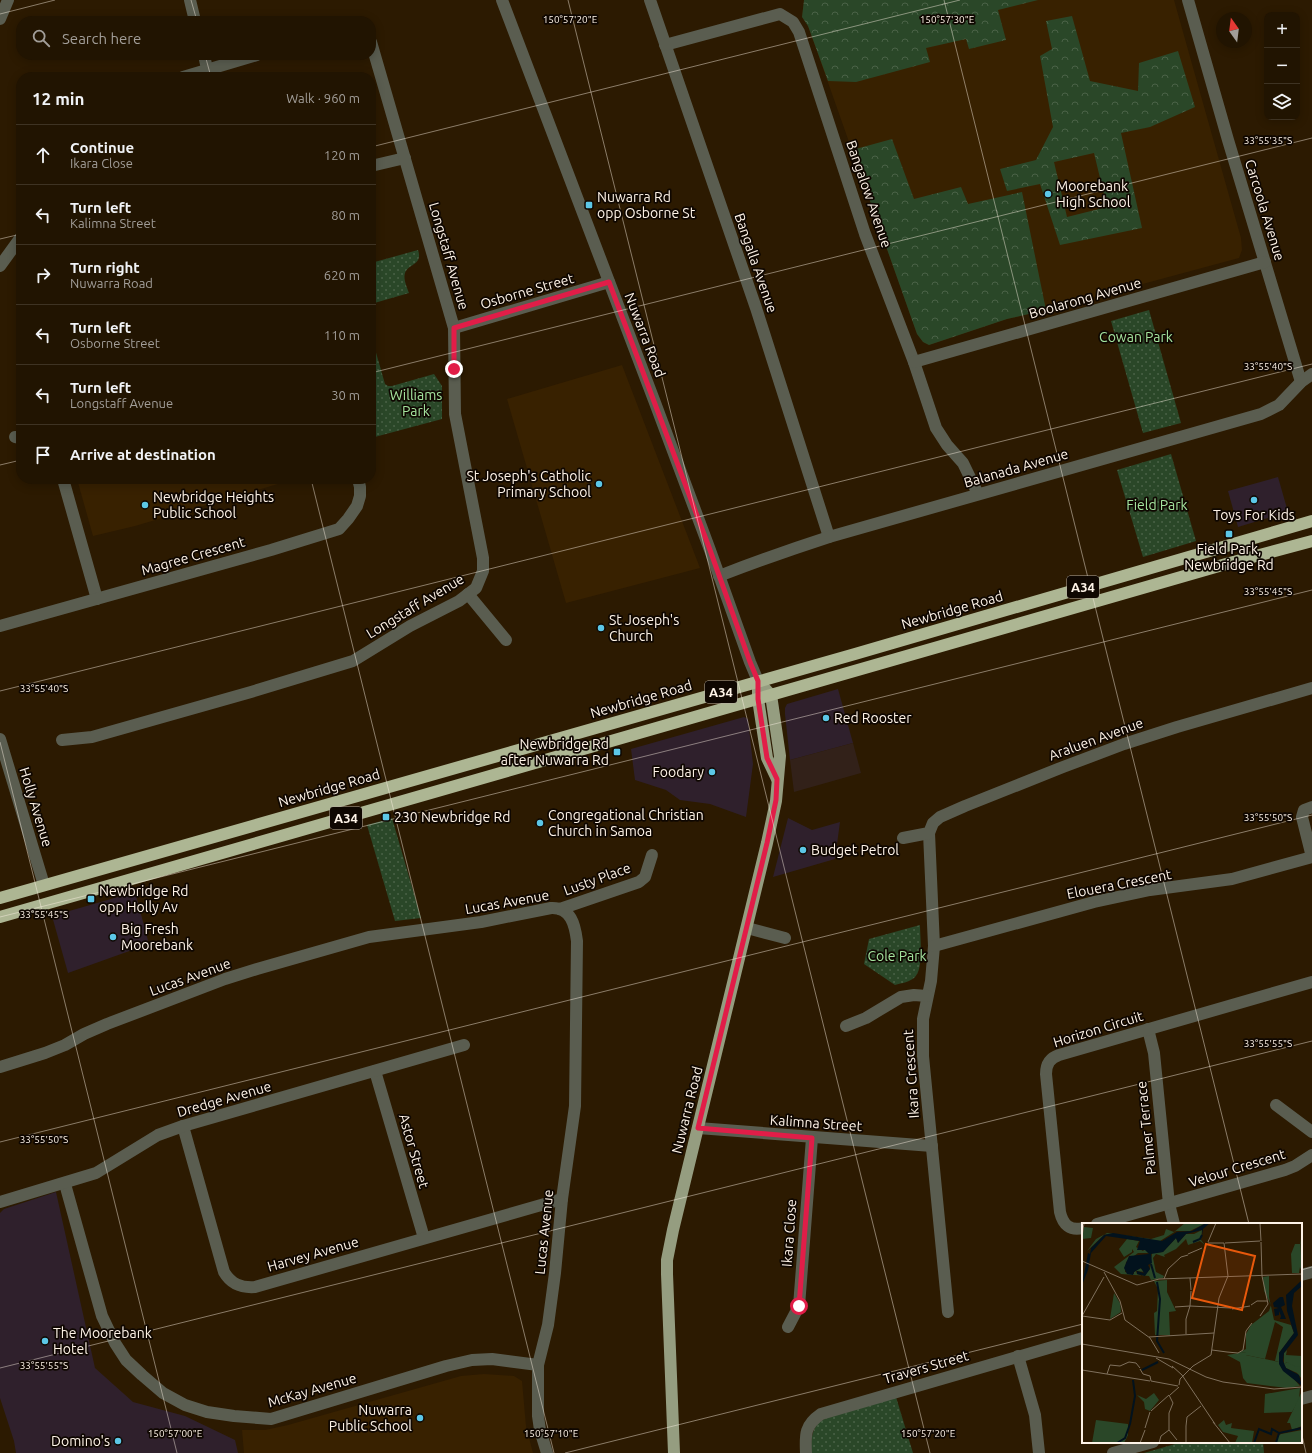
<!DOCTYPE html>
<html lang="en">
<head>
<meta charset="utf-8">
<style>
  :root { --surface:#211401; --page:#2d2110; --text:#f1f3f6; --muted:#a29e99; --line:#3e3323 }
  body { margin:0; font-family:Ubuntu,sans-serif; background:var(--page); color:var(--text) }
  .controls { position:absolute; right:12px; top:12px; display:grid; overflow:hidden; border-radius:8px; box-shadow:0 2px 10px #0003 }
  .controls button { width:36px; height:36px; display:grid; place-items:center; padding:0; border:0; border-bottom:1px solid var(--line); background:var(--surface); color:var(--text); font:20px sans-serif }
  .compass { position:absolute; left:1216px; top:12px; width:36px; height:36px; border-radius:50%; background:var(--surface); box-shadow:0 2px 10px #0003; rotate:346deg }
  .stop { position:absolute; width:12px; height:12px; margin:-9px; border:3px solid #e11d48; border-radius:50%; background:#fff }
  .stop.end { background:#e11d48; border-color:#fff; box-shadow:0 1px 4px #0008 }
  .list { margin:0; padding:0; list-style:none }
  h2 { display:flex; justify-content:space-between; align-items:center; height:52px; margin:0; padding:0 16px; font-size:17px }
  h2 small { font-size:13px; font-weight:400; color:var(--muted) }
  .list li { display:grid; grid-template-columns:26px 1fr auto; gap:12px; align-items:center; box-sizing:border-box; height:60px; padding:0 16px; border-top:1px solid var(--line) }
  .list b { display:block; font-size:15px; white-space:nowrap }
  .list p { margin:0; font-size:13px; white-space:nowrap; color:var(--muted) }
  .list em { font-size:13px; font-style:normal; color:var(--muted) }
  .icon { flex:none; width:22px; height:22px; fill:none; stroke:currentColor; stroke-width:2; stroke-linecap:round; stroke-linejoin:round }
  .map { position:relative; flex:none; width:1312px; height:1453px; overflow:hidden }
  .search { position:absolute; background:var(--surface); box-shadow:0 2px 10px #0003; left:16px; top:16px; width:360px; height:44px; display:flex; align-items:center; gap:10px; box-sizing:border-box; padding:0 14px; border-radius:16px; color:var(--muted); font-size:15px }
  .panel { position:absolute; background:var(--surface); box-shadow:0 2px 10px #0003; left:16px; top:72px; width:360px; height:412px; border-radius:16px }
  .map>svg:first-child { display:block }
</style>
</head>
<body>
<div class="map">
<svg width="1312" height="1453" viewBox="0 0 1312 1453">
  <defs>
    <pattern id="forest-crowns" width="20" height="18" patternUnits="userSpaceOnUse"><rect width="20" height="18" fill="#2a4728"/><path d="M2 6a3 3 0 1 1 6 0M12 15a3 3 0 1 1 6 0" fill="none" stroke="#4a6247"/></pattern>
    <pattern id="park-dots" width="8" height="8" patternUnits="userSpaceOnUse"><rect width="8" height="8" fill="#2a4728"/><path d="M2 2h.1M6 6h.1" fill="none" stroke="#4a6247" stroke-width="1.8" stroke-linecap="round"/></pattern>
  </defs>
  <rect width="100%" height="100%" fill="#2c1a01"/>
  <!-- commercial -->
  <g fill="#2f202c">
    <path d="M1278,477L1288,512L1238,527L1228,491Z"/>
    <path d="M838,689L853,743L790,760L785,714V708L787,704Z"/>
    <path d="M744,717L748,719L753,764L746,817L710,804L680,800L666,790L635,780L631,749Z"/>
    <path d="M788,818L812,830L840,822L835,859L773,877Z"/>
    <path d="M135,892L149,944L68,973L52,916Z"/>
    <path d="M56,1192L95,1368L133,1402L185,1416L235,1440L238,1453H16L14,1441L0,1398V1213L4,1209Z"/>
  </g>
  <!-- industrial -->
  <path fill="#322119" d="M853,743L861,773L794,792L790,760Z"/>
  <!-- built -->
  <g fill="#382100">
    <path d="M804,0H1174L1241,238L1242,250L1239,258L1046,310L1007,319L929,345L923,342L917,334L808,26L802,17Z"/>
    <path d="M622,365L700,568L566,603L507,399Z"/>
    <path d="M77,479H295L135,526L93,536Z"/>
    <path d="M484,1374L514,1376L522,1381L526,1426L533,1453H244L242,1430H265L288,1425L461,1376Z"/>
  </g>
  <!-- forest -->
  <g fill="url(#forest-crowns)" fill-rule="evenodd">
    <path d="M804,0H1038L998,10L1006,40L969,49L966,39L926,48L930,62L856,82L828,81L808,26L802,17Z"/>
    <path d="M1072,16L1090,81L1138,91L1139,63L1178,51L1195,107L1150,127L1121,133L1142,228L1060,245L1040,184L1007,191L1000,169L1036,160L1053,127L1040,56L1052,49L1046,21ZM1094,153L1107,207L1067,217L1054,162Z"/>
    <path d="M892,139L914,199L961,187L968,204L1022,192L1046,310L1007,319L929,345L923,342L917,334L852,150Z"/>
  </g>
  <!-- park -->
  <g fill="url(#park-dots)">
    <path d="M418,250C423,265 409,263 405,273C403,279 407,287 409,293L371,304V263Z"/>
    <path d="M1149,310L1181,423L1143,433L1111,321Z"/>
    <path d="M371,335L385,384L388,386H392L434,374L442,386V419L371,438Z"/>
    <path d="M1171,454L1196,541L1143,557L1117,470Z"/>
    <path d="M392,818L421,918L395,921L367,825Z"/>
    <path d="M920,925C920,937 924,968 915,977C910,982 902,983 895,985L864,964L869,939Z"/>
    <path d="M896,1397L913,1453H811C811,1442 811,1432 818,1423C826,1415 882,1401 896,1397Z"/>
    <path d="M1182,1442H1263L1264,1453H1144Z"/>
  </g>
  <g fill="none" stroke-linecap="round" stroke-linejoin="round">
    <!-- minor -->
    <g stroke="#5a5d50" stroke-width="12">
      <path d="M190,0L195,21"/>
      <path d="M502,0L654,400L710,550L750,662L758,681"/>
      <path d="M650,0L756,308L829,537"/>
      <path d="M1188,0L1228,140L1301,382"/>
      <path d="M0,19L8,0"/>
      <path d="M665,45L780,14L793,22L799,32L865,234L914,362L936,428L947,445L963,463L978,494"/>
      <path d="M204,55L207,69"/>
      <path d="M183,77L257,55"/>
      <path d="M371,166L405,158"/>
      <path d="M0,266L21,237"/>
      <path d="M454,328L609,282"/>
      <path d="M914,362L1265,262"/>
      <path d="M15,437L21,438"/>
      <path d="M63,479L97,599"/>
      <path d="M719,576C755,562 792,549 829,537L1261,414L1279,405L1301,382L1312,374"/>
      <path d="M468,594L506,640"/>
      <path d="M0,626L271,550L339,529L348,519L357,506L360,496V487L358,479"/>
      <path d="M0,739L44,885"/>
      <path d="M62,740L92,737L251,692L353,661L410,626L459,601L476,588L483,571V558L455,414L454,328L371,42"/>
      <path d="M1312,807L1304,810L1302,817L1312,857"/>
      <path d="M929,833L934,946L931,981L923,1019V1056L948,1312"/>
      <path d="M903,838L929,833L933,823L940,817L965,806L1063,767L1124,744L1177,727L1312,688"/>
      <path d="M560,909L639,882L645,877L652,855"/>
      <path d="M747,928L785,938"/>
      <path d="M934,946L1094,902L1150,890L1232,879L1312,857"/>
      <path d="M846,1026L866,1018L901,997L914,995L927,996"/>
      <path d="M1148,1029L1154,1053L1169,1204L1174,1224"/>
      <path d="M0,1067L45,1053L65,1045L84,1034L107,1024L225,979L257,969L369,937L481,922L551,908C571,907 575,925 577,941L575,1106L562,1199L555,1273L548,1325L538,1365V1416L540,1430L547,1453"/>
      <path d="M375,1071L424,1238"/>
      <path d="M1276,1105L1312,1132"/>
      <path d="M183,1126L224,1272C231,1284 241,1288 255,1287L562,1199"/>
      <path d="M698,1128L932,1146"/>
      <path d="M65,1184L102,1316L115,1343L126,1360L142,1375L163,1393L185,1405L207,1412L234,1416L271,1419L446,1366L472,1360L492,1359L538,1365"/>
      <path d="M0,1202L96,1173L158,1135L183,1126L464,1045"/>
      <path d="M1097,1224L1285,1170L1295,1166L1312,1155"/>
      <path d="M1083,1228C1070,1231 1063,1225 1060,1212L1046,1074C1046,1064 1050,1058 1059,1055L1312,982"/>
      <path d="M1301,1275L1312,1272"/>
      <path d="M788,1327L799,1306L812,1138"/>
      <path d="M1018,1356L1035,1415L1039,1453"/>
      <path d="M1301,1399L1312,1396"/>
      <path d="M806,1453C805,1434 805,1425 821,1414L1083,1338"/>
      <path d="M1113,1453L1153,1442"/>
    </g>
    <!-- major -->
    <g stroke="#959d80" stroke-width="12">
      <path d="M758,688V699L767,758L777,779"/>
      <path d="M674,1453L667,1274V1260L673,1230L767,843L776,801L780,756L771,695L758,681"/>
    </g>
    <!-- highway -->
    <g stroke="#adb693" stroke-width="12">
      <path d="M0,898L855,654L1312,521"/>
      <path d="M0,917L1226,564L1312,541"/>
    </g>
  </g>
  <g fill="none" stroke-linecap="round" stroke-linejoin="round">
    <!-- route -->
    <path stroke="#e11d48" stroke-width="5" d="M454,369V328L609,282L710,550L750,662L758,681V699L767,758L777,779L776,800L767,843L698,1128L812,1138L799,1306"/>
  </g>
  <!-- ticks -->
  <path fill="none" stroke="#fef3e7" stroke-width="1" stroke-opacity="0.45" d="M191,0L197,21M568,0L930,1453M944,0L1249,1224M0,14L55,0M205,55L211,77M371,147L960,0M0,239L21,234M371,373L1312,138M0,465L21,460M311,479L554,1453M0,691L1312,364M0,742L177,1453M0,917L1312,590M0,1142L1312,815M1301,1270L1312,1267M0,1368L1312,1041M1301,1431L1306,1453M565,1453L1083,1324"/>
  <!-- markers -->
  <g fill="#5cc7e7" stroke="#0f0701" stroke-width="1.5">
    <circle cx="1048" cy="194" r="4"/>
    <rect x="585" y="201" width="8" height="8" rx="2"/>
    <circle cx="599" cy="484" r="4"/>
    <circle cx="1254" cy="500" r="4"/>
    <circle cx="145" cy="505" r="4"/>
    <rect x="1225" y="530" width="8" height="8" rx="2"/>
    <circle cx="601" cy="628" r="4"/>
    <circle cx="826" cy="718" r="4"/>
    <rect x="613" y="748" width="8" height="8" rx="2"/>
    <circle cx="712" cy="772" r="4"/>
    <rect x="382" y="813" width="8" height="8" rx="2"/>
    <circle cx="540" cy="823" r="4"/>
    <circle cx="803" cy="850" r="4"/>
    <rect x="87" y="895" width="8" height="8" rx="2"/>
    <circle cx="113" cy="937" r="4"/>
    <circle cx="45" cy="1341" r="4"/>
    <circle cx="420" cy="1418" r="4"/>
    <circle cx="118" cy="1441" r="4"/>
  </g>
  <g text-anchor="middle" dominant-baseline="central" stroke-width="3.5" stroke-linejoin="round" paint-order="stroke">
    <!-- shield labels -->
    <g fill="#0f0701" stroke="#b6aca2" stroke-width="1">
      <rect x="1067" y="576" width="32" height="22" rx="3"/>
      <rect x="705" y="681" width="32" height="22" rx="3"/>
      <rect x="330" y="807" width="32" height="22" rx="3"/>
    </g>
    <g font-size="13" font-weight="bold" fill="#fef3e7">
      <text x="1083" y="587">A34</text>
      <text x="721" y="692">A34</text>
      <text x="346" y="818">A34</text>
    </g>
    <!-- poi labels -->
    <g font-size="14" fill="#fef3e7" stroke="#0f0701" text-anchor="start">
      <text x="1056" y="186">Moorebank<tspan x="1056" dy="16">High School</tspan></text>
      <text x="597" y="197">Nuwarra Rd<tspan x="597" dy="16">opp Osborne St</tspan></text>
      <text x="591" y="476" text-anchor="end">St Joseph's Catholic<tspan x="591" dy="16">Primary School</tspan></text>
      <text x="153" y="497">Newbridge Heights<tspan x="153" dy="16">Public School</tspan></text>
      <text x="1254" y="515" text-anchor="middle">Toys For Kids</text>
      <text x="1229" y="549" text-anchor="middle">Field Park,<tspan x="1229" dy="16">Newbridge Rd</tspan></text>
      <text x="609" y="620">St Joseph's<tspan x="609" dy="16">Church</tspan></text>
      <text x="834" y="718">Red Rooster</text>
      <text x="609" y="744" text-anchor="end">Newbridge Rd<tspan x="609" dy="16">after Nuwarra Rd</tspan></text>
      <text x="704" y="772" text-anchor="end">Foodary</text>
      <text x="548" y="815">Congregational Christian<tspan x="548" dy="16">Church in Samoa</tspan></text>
      <text x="394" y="817">230 Newbridge Rd</text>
      <text x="811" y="850">Budget Petrol</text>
      <text x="99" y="891">Newbridge Rd<tspan x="99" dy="16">opp Holly Av</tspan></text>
      <text x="121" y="929">Big Fresh<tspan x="121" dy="16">Moorebank</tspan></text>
      <text x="53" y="1333">The Moorebank<tspan x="53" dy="16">Hotel</tspan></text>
      <text x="412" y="1410" text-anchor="end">Nuwarra<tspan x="412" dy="16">Public School</tspan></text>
      <text x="110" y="1441" text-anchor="end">Domino's</text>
    </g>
    <!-- street labels -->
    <g font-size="14" fill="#fef3e7" stroke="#0f0701">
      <text transform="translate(869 194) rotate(71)">Bangalow Avenue</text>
      <text transform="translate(1265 210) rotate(73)">Carcoola Avenue</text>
      <text transform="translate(449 256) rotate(74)">Longstaff Avenue</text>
      <text transform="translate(756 263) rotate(71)">Bangalla Avenue</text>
      <text transform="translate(527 291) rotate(-16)">Osborne Street</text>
      <text transform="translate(1085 298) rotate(-16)">Boolarong Avenue</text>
      <text transform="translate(645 335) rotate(69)">Nuwarra Road</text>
      <text transform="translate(1016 468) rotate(-16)">Balanada Avenue</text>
      <text transform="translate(193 556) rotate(-16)">Magree Crescent</text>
      <text transform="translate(415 606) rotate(-31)">Longstaff Avenue</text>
      <text transform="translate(952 610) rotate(-16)">Newbridge Road</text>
      <text transform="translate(641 699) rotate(-16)">Newbridge Road</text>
      <text transform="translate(1096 739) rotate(-20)">Araluen Avenue</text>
      <text transform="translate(329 788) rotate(-16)">Newbridge Road</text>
      <text transform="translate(36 807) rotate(73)">Holly Avenue</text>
      <text transform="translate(597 879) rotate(-20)">Lusty Place</text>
      <text transform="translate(1119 884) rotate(-11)">Elouera Crescent</text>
      <text transform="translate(507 902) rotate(-10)">Lucas Avenue</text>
      <text transform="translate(190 977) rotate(-20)">Lucas Avenue</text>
      <text transform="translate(1098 1029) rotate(-17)">Horizon Circuit</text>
      <text transform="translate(911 1074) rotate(-94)">Ikara Crescent</text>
      <text transform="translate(224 1099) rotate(-16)">Dredge Avenue</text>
      <text transform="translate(687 1110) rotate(-76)">Nuwarra Road</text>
      <text transform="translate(816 1123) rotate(4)">Kalimna Street</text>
      <text transform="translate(1146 1128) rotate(-96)">Palmer Terrace</text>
      <text transform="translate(414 1151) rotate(74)">Astor Street</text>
      <text transform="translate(1237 1168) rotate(-17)">Velour Crescent</text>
      <text transform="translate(544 1232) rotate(-84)">Lucas Avenue</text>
      <text transform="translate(789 1233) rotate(-86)">Ikara Close</text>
      <text transform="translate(313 1254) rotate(-16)">Harvey Avenue</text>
      <text transform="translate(926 1367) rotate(-16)">Travers Street</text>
      <text transform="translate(312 1390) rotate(-16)">McKay Avenue</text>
    </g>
    <!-- park labels -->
    <g font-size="14" fill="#a4e49e" stroke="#0f0701">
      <text x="1136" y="337">Cowan Park</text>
      <text x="416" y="395">Williams<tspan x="416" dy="16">Park</tspan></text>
      <text x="1157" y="505">Field Park</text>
      <text x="897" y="956">Cole Park</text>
    </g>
  </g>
  <!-- overview -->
  <g transform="translate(1082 1223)">
    <rect width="220" height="220" fill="#2c1a01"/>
    <path d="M218,14L220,50L218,44L217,50H210L209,31L213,21H219ZM164,129V132L197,139L218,163L205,165L165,160L161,155L158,139L145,132ZM205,139L220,142V156L215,150L204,145L202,141ZM218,165L217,177L210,189L182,190L183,171Z" fill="#2a4728"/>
    <path d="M103,0H124L108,8H94L78,18L23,11L5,28L14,16L25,10L69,16L82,12L84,6L92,9ZM187,53V74L192,97L209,102L212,110L197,130V139L193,138L201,104L193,99L183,136L164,132V129L154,131L164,126V111L169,102L187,88L189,82L182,68L181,54ZM205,127L204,132L220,133L219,143L214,144L205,139L202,141V130ZM14,197L46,201V212L42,220H10ZM220,207V220H195V214L199,211Z" fill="#2a4728"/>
    <path d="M2,4L11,5L9,15L0,16ZM120,7L119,17L123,22L118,18L106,22L104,16L94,26L82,32L83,34L74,31L71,35L73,45L74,49L82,53L81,55L69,57L67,53L39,51L32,44L52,29L50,26V29L42,34L37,26L45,16L57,18L54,24L61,28L63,26L67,30H56L44,39L43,49L52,51V49L58,45L63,49L54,48L55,51L61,53L68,46L70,30L81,29L94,15L96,20L104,11H112ZM85,57V69L94,88L87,89L88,112H73L72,90L75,88L76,66L72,58ZM32,70L38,80L39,89L28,96ZM220,168V203L210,207L208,200H205ZM72,170L77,177L68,188L63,186L62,179L55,172L64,176ZM142,197L144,202L150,200L149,205L172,208L170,220H153L156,213L141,209L136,202Z" fill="#2a4728"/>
    <path d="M124,0H128L121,6L120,13V7L104,11L96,20L94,15L81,29L69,31L70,40L66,42L68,46L63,53L55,51V48L62,50L59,45L52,49L51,52L45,51L42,45L47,33L67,31L63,27H55L58,18L24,13L9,30L6,47L0,62L6,30L8,31L9,25L22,12L31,10L80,18L95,9L110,8ZM220,57V63L212,70L210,83L216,112L202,130L201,138L204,145L217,152L220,163L201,148L197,141V130L212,110L205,88L204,72ZM198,74H201L203,82L199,84L204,96H198L199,93L197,88V92L193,93L192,86L197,85L192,84L191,80Z" fill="#02121d"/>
    <path fill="none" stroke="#02121d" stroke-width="2" d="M111,19L118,16L120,12M69,41L73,55M75,59L78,76L75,118L82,130M60,147L76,139M48,201L53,173L51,157M35,220L43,215L48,201M172,220L177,206L189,211L190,206L197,210M194,220L197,210L220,205"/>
    <path fill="none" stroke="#80715d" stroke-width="1" d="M178,0L179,18M0,14L2,0M126,19L134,0M179,19L180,53M126,20H142M142,20L146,53M143,20L178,18M106,31L120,25M0,38L55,62L77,56L220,51M22,49L38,78L43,97L68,115L77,130M108,55L109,67M82,56L86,46L99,34L106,32M169,82L175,78H185M108,83L149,85M108,83L109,68M93,84L108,83M150,86L168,83M0,93L28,97L40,90M0,93L22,54M178,93L186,81L180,53M104,111V96L108,83M67,114L132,110M0,121L87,136L124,154L141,159L192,166L220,164M130,127L145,129M145,129L156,130L161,127L164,108L170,100M74,135L91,145M38,143L47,139L54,140L58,145M90,143L100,152L133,201M58,146L61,151L68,153L69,158M0,147L68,158M25,151L28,142L38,143M69,158L96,163M97,162L98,156L111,143L129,132L137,75L146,53M88,172L97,164M69,188L87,172M131,199L148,220M104,203L105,194L119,183M104,203V219M63,205L68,189M87,207V190L91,180L87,172M58,220L63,207M77,220L79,213L87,207L95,217"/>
    <path fill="#e8590c" fill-opacity="0.15" stroke="#e8590c" stroke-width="2" d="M124,21L173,33L160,87L110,75Z"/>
    <rect width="220" height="220" fill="none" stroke="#fef3e7" stroke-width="2"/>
  </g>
  <g font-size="10" text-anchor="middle" fill="#fef3e7" stroke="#0f0701" stroke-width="3.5" stroke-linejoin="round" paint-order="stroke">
    <text x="570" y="23">150°57'20"E</text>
    <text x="947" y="23">150°57'30"E</text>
    <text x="1268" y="144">33°55'35"S</text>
    <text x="1268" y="370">33°55'40"S</text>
    <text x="1268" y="595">33°55'45"S</text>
    <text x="44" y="692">33°55'40"S</text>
    <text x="1268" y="821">33°55'50"S</text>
    <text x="44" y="918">33°55'45"S</text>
    <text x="1268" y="1047">33°55'55"S</text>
    <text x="44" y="1143">33°55'50"S</text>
    <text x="44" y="1369">33°55'55"S</text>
    <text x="175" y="1437">150°57'00"E</text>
    <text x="551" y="1437">150°57'10"E</text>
    <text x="928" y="1437">150°57'20"E</text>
  </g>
</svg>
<div class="controls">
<button>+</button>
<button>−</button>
<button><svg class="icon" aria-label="layers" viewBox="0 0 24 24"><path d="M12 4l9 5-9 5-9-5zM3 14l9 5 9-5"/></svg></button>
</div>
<svg class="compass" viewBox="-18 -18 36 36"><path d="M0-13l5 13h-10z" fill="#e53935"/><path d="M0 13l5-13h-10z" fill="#a29e99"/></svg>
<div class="stop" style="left:799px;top:1306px"></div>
<div class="stop end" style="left:454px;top:369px"></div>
<div class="search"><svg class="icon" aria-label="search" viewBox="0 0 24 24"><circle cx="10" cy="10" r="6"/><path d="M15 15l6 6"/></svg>Search here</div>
<section class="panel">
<h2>12 min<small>Walk · 960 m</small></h2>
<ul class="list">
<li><svg class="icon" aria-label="ahead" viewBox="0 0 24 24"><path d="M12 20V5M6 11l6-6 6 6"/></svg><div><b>Continue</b><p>Ikara Close</p></div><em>120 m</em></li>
<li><svg class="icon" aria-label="left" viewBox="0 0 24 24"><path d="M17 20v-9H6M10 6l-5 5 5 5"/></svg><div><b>Turn left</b><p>Kalimna Street</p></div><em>80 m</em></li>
<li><svg class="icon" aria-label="right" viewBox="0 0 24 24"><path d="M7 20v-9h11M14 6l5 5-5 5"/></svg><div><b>Turn right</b><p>Nuwarra Road</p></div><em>620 m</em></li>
<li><svg class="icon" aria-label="left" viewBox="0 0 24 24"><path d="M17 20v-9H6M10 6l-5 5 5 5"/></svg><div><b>Turn left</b><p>Osborne Street</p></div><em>110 m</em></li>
<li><svg class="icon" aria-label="left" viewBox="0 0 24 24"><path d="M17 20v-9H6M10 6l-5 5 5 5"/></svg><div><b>Turn left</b><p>Longstaff Avenue</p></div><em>30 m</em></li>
<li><svg class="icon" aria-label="arrive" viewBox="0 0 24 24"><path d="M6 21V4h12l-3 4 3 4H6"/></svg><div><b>Arrive at destination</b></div></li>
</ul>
</section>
</div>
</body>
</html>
